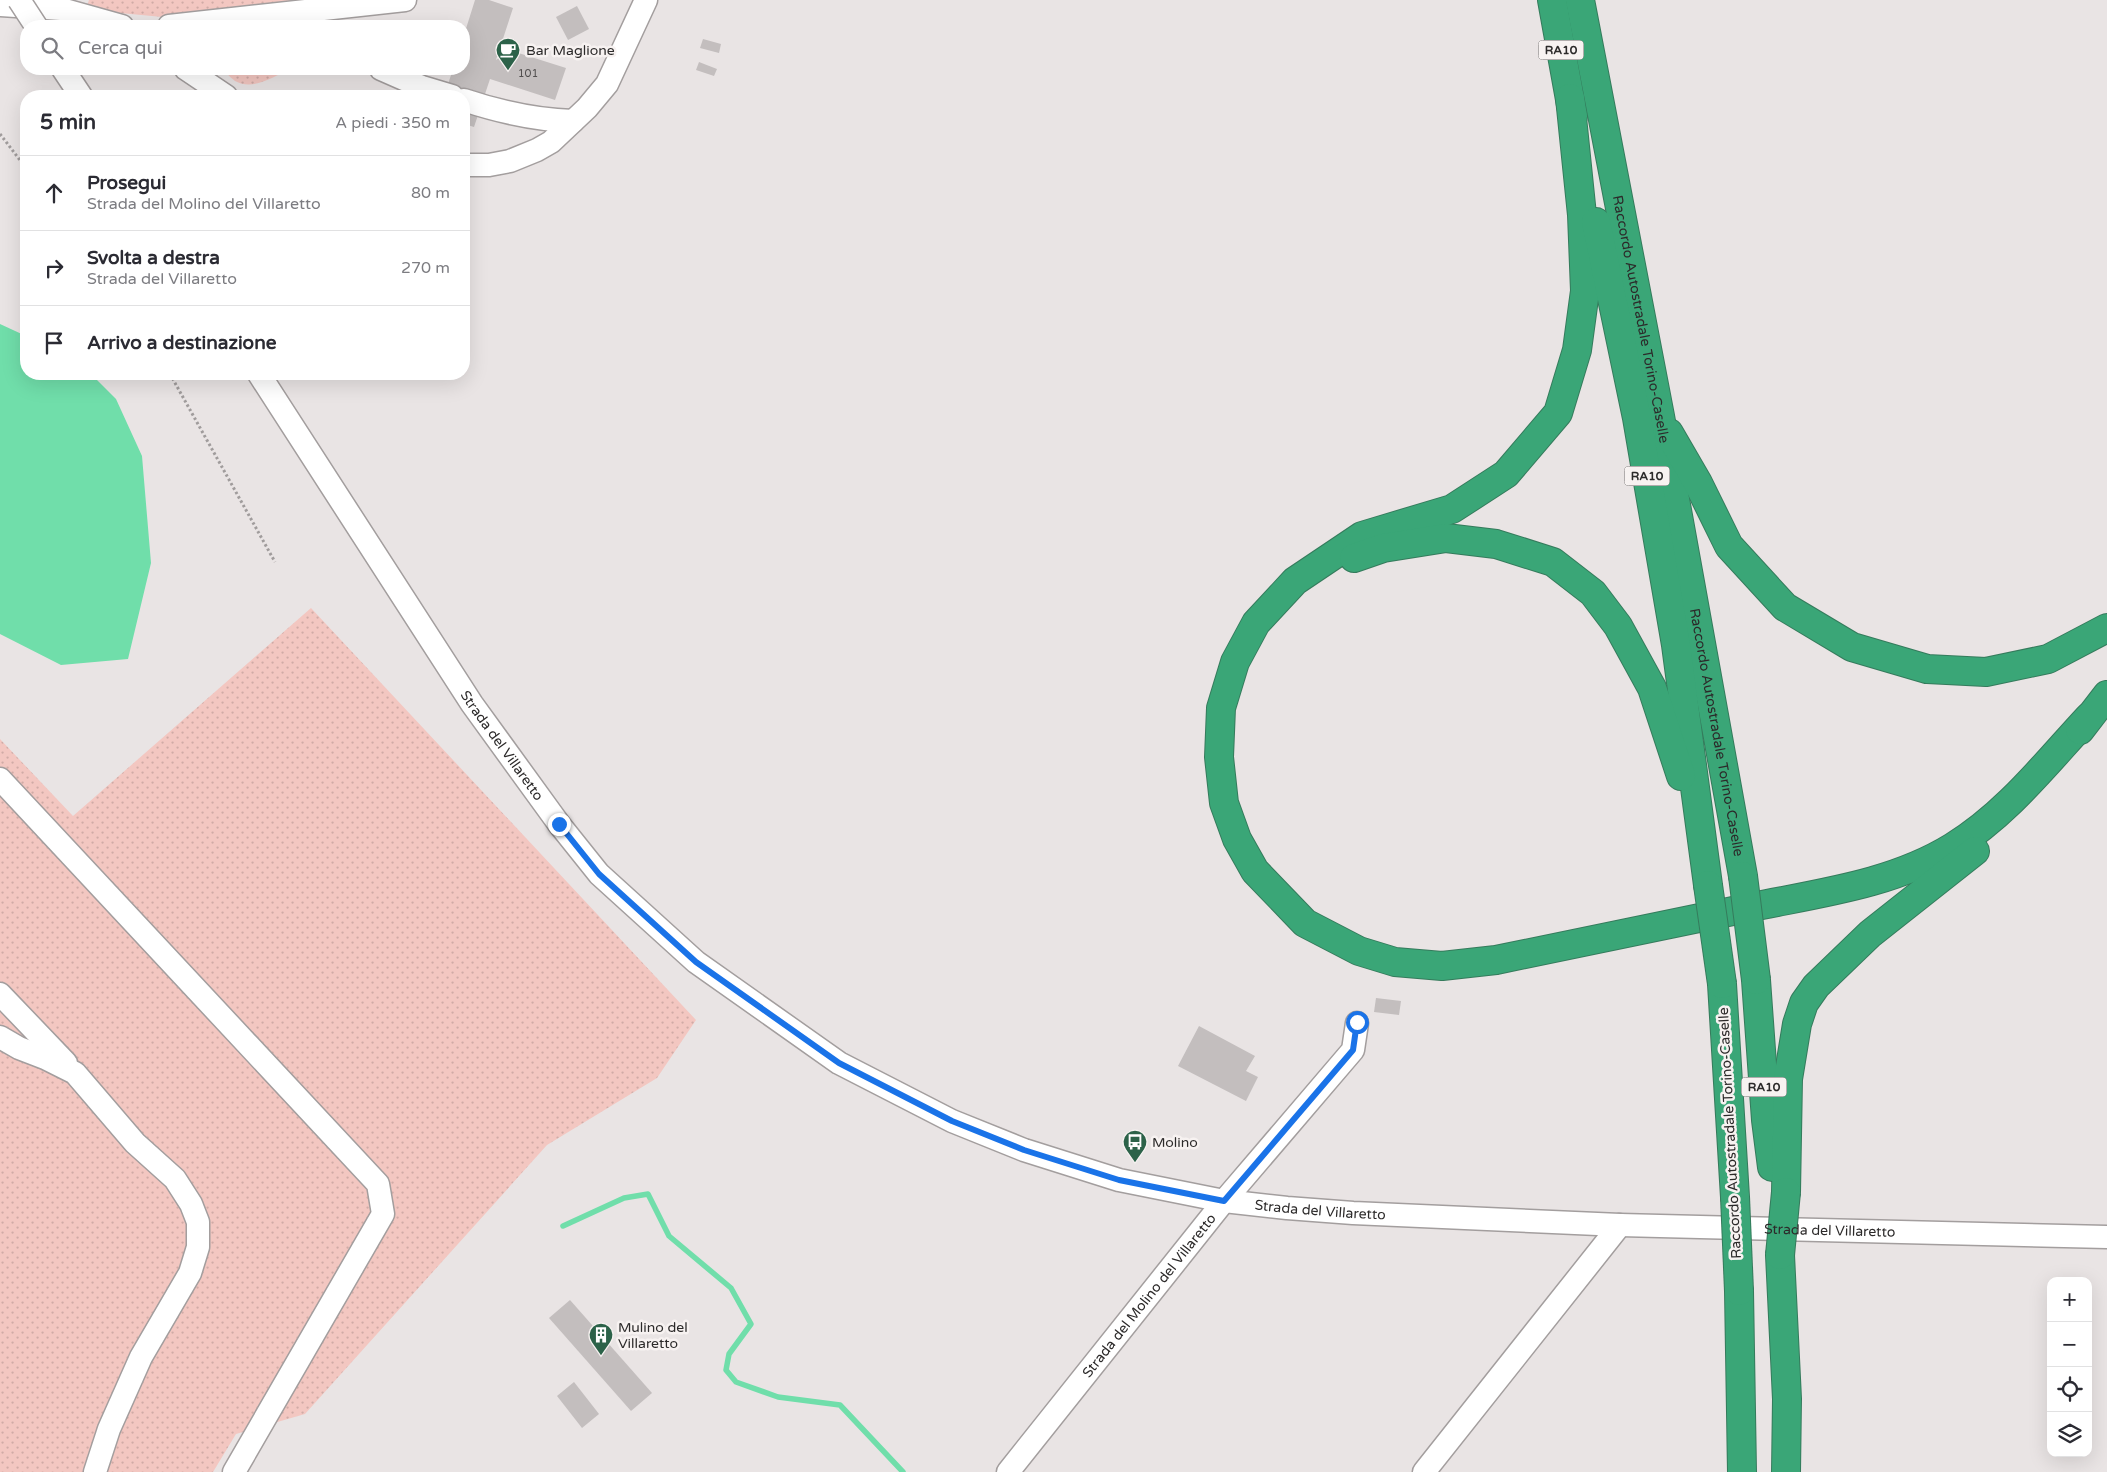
<!DOCTYPE html>
<html lang="it">
<head>
<meta charset="utf-8">
<style>
  :root { --surface:#fff; --page:#f7f7f7; --text:#2b2b33; --muted:#7c7c81; --line:#e1e1e2 }
  body { margin:0; font-family:"Varela Round",sans-serif; background:var(--page); color:var(--text) }
  .controls { position:absolute; right:15px; bottom:15px; display:grid; overflow:hidden; border-radius:10px; box-shadow:0 5px 20px #0002 }
  .controls button { width:45px; height:45px; display:grid; place-items:center; padding:0; border:0; border-bottom:1px solid var(--line); background:var(--surface); color:var(--text); font:25px sans-serif }
  .stop { position:absolute; width:15px; height:15px; margin:-11px; border:4px solid #1a73e8; border-radius:50%; background:#fff }
  .stop.end { background:#1a73e8; border-color:#fff; box-shadow:0 1px 5px #0008 }
  .list { margin:0; padding:0; list-style:none }
  h2 { display:flex; justify-content:space-between; align-items:center; height:65px; margin:0; padding:0 20px; font-size:21px }
  h2 small { font-size:16px; font-weight:400; color:var(--muted) }
  .list li { display:grid; grid-template-columns:32px 1fr auto; gap:15px; align-items:center; box-sizing:border-box; height:75px; padding:0 20px; border-top:1px solid var(--line) }
  .list b { display:block; font-size:19px; white-space:nowrap }
  .list p { margin:0; font-size:16px; white-space:nowrap; color:var(--muted) }
  .list em { font-size:16px; font-style:normal; color:var(--muted) }
  .icon { flex:none; width:28px; height:28px; fill:none; stroke:currentColor; stroke-width:2; stroke-linecap:round; stroke-linejoin:round }
  .map { position:relative; flex:none; width:2107px; height:1472px; overflow:hidden }
  .search { position:absolute; background:var(--surface); box-shadow:0 5px 20px #0002; left:20px; top:20px; width:450px; height:55px; display:flex; align-items:center; gap:12px; box-sizing:border-box; padding:0 18px; border-radius:20px; color:var(--muted); font-size:19px }
  .panel { position:absolute; background:var(--surface); box-shadow:0 5px 20px #0002; left:20px; top:90px; width:450px; height:290px; border-radius:20px }
  .map>svg:first-child { display:block }
</style>
</head>
<body>
<div class="map">
<svg width="2107" height="1472" viewBox="0 0 2107 1472">
  <defs>
    <pattern id="grass-dots" width="8" height="8" patternUnits="userSpaceOnUse" patternTransform="scale(1.25)"><rect width="8" height="8" fill="#f3c7c1"/><path d="M2 2h.1M6 6h.1" fill="none" stroke="#d0aba6" stroke-width="1.8" stroke-linecap="round"/></pattern>
  </defs>
  <rect width="100%" height="100%" fill="#e9e4e4"/>
  <!-- grass -->
  <g fill="url(#grass-dots)">
    <path d="M89,0H325L173,18L120,13L87,6Z"/>
    <path d="M226,69H290C273,77 253,91 235,81C230,77 227,75 226,69Z"/>
    <path d="M311,608L696,1020L657,1078L547,1145L305,1414L236,1434L213,1472H0V739L73,816Z"/>
  </g>
  <!-- water -->
  <path fill="#70deaa" d="M0,324L26,336V374H91L116,399L142,456L151,563L128,659L61,665L0,634Z"/>
  <g fill="none" stroke-linecap="round" stroke-linejoin="round">
    <!-- stream -->
    <path stroke="#70deaa" stroke-width="5.5" d="M563,1226L624,1198L648,1194L669,1236L731,1288L751,1324L729,1354L726,1370L736,1382L778,1397L840,1405L903,1472"/>
  </g>
  <!-- building -->
  <g fill="#c3bebe">
    <path d="M475,0H489L513,8L496,60L509,50L566,68L555,100L490,79L474,127L464,124V96H444L453,69H464V35Z"/>
    <path d="M577,6L589,29L568,40L556,17Z"/>
    <path d="M703,39L721,44L719,53L700,48Z"/>
    <path d="M699,62L717,69L714,76L696,70Z"/>
    <path d="M1376,998L1401,1001L1399,1015L1374,1012Z"/>
    <path d="M1199,1026L1255,1056L1246,1071L1258,1077L1246,1101L1178,1066Z"/>
    <path d="M570,1300L652,1393L631,1411L549,1318Z"/>
    <path d="M574,1382L599,1414L582,1428L557,1396Z"/>
  </g>
  <g fill="none" stroke-linecap="round" stroke-linejoin="round">
    <defs>
      <g id="minor">
        <path d="M0,5L61,9L122,26"/>
        <path d="M169,26L405,0"/>
        <path d="M63,69L81,96"/>
        <path d="M186,69L226,96"/>
        <path d="M381,69L422,87L452,96"/>
        <path d="M464,100C500,112 534,120 573,121"/>
        <path d="M464,165H489L510,161L537,150L551,142L587,108L607,84L646,0"/>
        <path id="s1" d="M259,374L472,704L559,824L599,874L696,962L839,1063L952,1121L1024,1150L1119,1180L1224,1201L1287,1208L1353,1213L1620,1225L2107,1237"/>
        <path d="M0,779L378,1184L383,1214L234,1472"/>
        <path d="M0,994L66,1063"/>
        <path d="M0,1037L19,1048L45,1058L75,1073L135,1143L175,1179L191,1204L198,1222V1247L190,1273L141,1357L109,1429L95,1472"/>
        <path id="s2" d="M1008,1472L1224,1201L1353,1050L1357,1023"/>
        <path d="M1424,1472L1620,1225"/>
      </g>
      <g id="highway">
        <path d="M1552,0L1573,116"/>
        <path id="s3" d="M1580,0L1660,416L1743,876"/>
        <path d="M1570,98L1582,215L1585,291L1577,350L1558,413L1506,474L1452,509L1362,536L1295,581L1256,623L1235,662L1221,708L1219,757L1224,803L1237,839L1255,871L1305,923L1359,951L1395,962L1442,966L1496,960C1582,942 1667,925 1752,907C1820,893 1893,884 1953,847C2007,814 2047,762 2089,717"/>
        <path d="M1596,222L1637,418L1676,645L1708,885"/>
        <path d="M1669,433L1698,483L1729,546L1785,607L1852,647L1927,669L1986,672L2048,659L2107,628"/>
        <path d="M1354,558L1383,548L1446,538L1496,544L1553,562L1593,593L1618,626L1652,688L1681,776"/>
        <path d="M2080,730L2107,695"/>
        <path d="M1756,980L1766,1120L1772,1167"/>
        <path d="M1722,984L1735,1197"/>
        <path d="M1786,1192L1788,1079L1797,1024L1804,1003L1816,986L1870,934L1975,851"/>
        <path d="M1780,1255L1787,1399L1786,1472"/>
        <path d="M1739,1291L1742,1472"/>
      </g>
    </defs>
    <!-- minor casing -->
    <use href="#minor" stroke="#a39e9e" stroke-width="25"/>
    <!-- highway casing -->
    <use href="#highway" stroke="#357b5c" stroke-width="30"/>
    <!-- path -->
    <g stroke="#a09c9c" stroke-width="3" stroke-dasharray="2.5 2.5" stroke-linecap="butt">
      <path d="M0,134L26,168"/>
      <path d="M170,374L275,562"/>
    </g>
    <!-- minor -->
    <use href="#minor" stroke="#fff" stroke-width="22"/>
    <!-- highway -->
    <use href="#highway" stroke="#3aa677" stroke-width="28"/>
    <defs>
      <path id="minor-bridge" d="M19,0L36,26"/>
      <g id="highway-bridge">
        <path d="M1743,876L1756,980"/>
        <path d="M1708,885L1722,984"/>
        <path d="M1735,1197L1739,1291"/>
        <path d="M1780,1255L1786,1192"/>
      </g>
    </defs>
    <!-- minor-bridge casing -->
    <use href="#minor-bridge" stroke="#a39e9e" stroke-width="25" stroke-linecap="butt"/>
    <!-- highway-bridge casing -->
    <use href="#highway-bridge" stroke="#357b5c" stroke-width="30" stroke-linecap="butt"/>
    <!-- minor-bridge -->
    <use href="#minor-bridge" stroke="#fff" stroke-width="22"/>
    <!-- highway-bridge -->
    <use href="#highway-bridge" stroke="#3aa677" stroke-width="28"/>
  </g>
  <g fill="none" stroke-linecap="round" stroke-linejoin="round">
    <!-- route -->
    <path stroke="#1a73e8" stroke-width="6" d="M559,824L599,874L696,962L839,1063L952,1121L1024,1150L1119,1180L1224,1201L1353,1050L1357,1022"/>
  </g>
  <!-- icons -->
  <defs>
    <symbol id="cafe-pin" viewBox="-11 -11 22 30"><path d="M0 17L-7.5 6A9.5 9.5 0 1 1 7.5 6Z" fill="#2c6249" stroke="#f7f2f1"/><path d="M-5.5-4.5H6V0H3Q3 3.5 0 3.5H-2.5Q-5.5 3.5-5.5 0ZM3-3.2v2h1.7v-2ZM-6 4.5H4V6H-6Z" fill="#fff"/></symbol>
    <symbol id="bus-pin" viewBox="-11 -11 22 30"><path d="M0 17L-7.5 6A9.5 9.5 0 1 1 7.5 6Z" fill="#2c6249" stroke="#f7f2f1"/><path d="M-5-6H5V4H4V6H2V4H-2V6H-4V4H-5ZM-3.5-4V0h7V-4ZM-3.5 1.2v1.5H-2V1.2ZM2 1.2v1.5H3.5V1.2Z" fill="#fff"/></symbol>
    <symbol id="building-pin" viewBox="-11 -11 22 30"><path d="M0 17L-7.5 6A9.5 9.5 0 1 1 7.5 6Z" fill="#2c6249" stroke="#f7f2f1"/><path d="M-4-6H4V6H1V3H-1V6H-4ZM-2.5-4.3h1.7v1.8h-1.7ZM.8-4.3h1.7v1.8H.8ZM-2.5-1h1.7V.8h-1.7ZM.8-1h1.7V.8H.8Z" fill="#fff"/></symbol>
  </defs>
  <g fill-rule="evenodd">
    <use href="#cafe-pin" x="494" y="36" width="28" height="38"/>
    <use href="#bus-pin" x="1121" y="1128" width="28" height="38"/>
    <use href="#building-pin" x="587" y="1321" width="28" height="38"/>
  </g>
  <g text-anchor="middle" dominant-baseline="central" stroke-width="5" stroke-linejoin="round" paint-order="stroke">
    <!-- number labels -->
    <g font-size="11" fill="#524f4f">
      <text x="528" y="73">101</text>
    </g>
    <!-- shield labels -->
    <g fill="#f7f2f1" stroke="#696666" stroke-width="1">
      <rect x="1538.5" y="40.5" width="45" height="19" rx="4"/>
      <rect x="1624.5" y="466.5" width="45" height="19" rx="4"/>
      <rect x="1741.5" y="1077.5" width="45" height="19" rx="4"/>
    </g>
    <g font-size="12" font-weight="bold" fill="#2c2a2a">
      <text x="1561" y="50">RA10</text>
      <text x="1647" y="476">RA10</text>
      <text x="1764" y="1087">RA10</text>
    </g>
    <!-- poi labels -->
    <g font-size="14" fill="#2c2a2a" stroke="#f7f2f1" text-anchor="start">
      <text x="526" y="50">Bar Maglione</text>
      <text x="1152" y="1142">Molino</text>
      <text x="618" y="1327">Mulino del<tspan x="618" dy="16">Villaretto</tspan></text>
    </g>
    <!-- street labels -->
    <g font-size="14" fill="#2c2a2a" stroke="#f7f2f1">
      <text stroke="none"><textPath href="#s3" startOffset="325">Raccordo Autostradale Torino-Caselle</textPath></text>
      <text stroke="none"><textPath href="#s3" startOffset="745">Raccordo Autostradale Torino-Caselle</textPath></text>
      <text stroke="none"><textPath href="#s1" startOffset="444">Strada del Villaretto</textPath></text>
      <text transform="translate(1730 1133) rotate(-93)">Raccordo Autostradale Torino-Caselle</text>
      <text stroke="none"><textPath href="#s1" startOffset="1419">Strada del Villaretto</textPath></text>
      <text stroke="none"><textPath href="#s1" startOffset="1929">Strada del Villaretto</textPath></text>
      <text stroke="none"><textPath href="#s2" startOffset="226">Strada del Molino del Villaretto</textPath></text>
    </g>
  </g>
</svg>
<div class="controls">
<button>+</button>
<button>−</button>
<button><svg class="icon" aria-label="locate" viewBox="0 0 24 24"><circle cx="12" cy="12" r="6"/><path d="M12 2v4M12 18v4M2 12h4M18 12h4"/></svg></button>
<button><svg class="icon" aria-label="layers" viewBox="0 0 24 24"><path d="M12 4l9 5-9 5-9-5zM3 14l9 5 9-5"/></svg></button>
</div>
<div class="stop" style="left:1357px;top:1022px"></div>
<div class="stop end" style="left:559px;top:824px"></div>
<div class="search"><svg class="icon" aria-label="search" viewBox="0 0 24 24"><circle cx="10" cy="10" r="6"/><path d="M15 15l6 6"/></svg>Cerca qui</div>
<section class="panel">
<h2>5 min<small>A piedi · 350 m</small></h2>
<ul class="list">
<li><svg class="icon" aria-label="ahead" viewBox="0 0 24 24"><path d="M12 20V5M6 11l6-6 6 6"/></svg><div><b>Prosegui</b><p>Strada del Molino del Villaretto</p></div><em>80 m</em></li>
<li><svg class="icon" aria-label="right" viewBox="0 0 24 24"><path d="M7 20v-9h11M14 6l5 5-5 5"/></svg><div><b>Svolta a destra</b><p>Strada del Villaretto</p></div><em>270 m</em></li>
<li><svg class="icon" aria-label="arrive" viewBox="0 0 24 24"><path d="M6 21V4h12l-3 4 3 4H6"/></svg><div><b>Arrivo a destinazione</b></div></li>
</ul>
</section>
</div>
</body>
</html>
